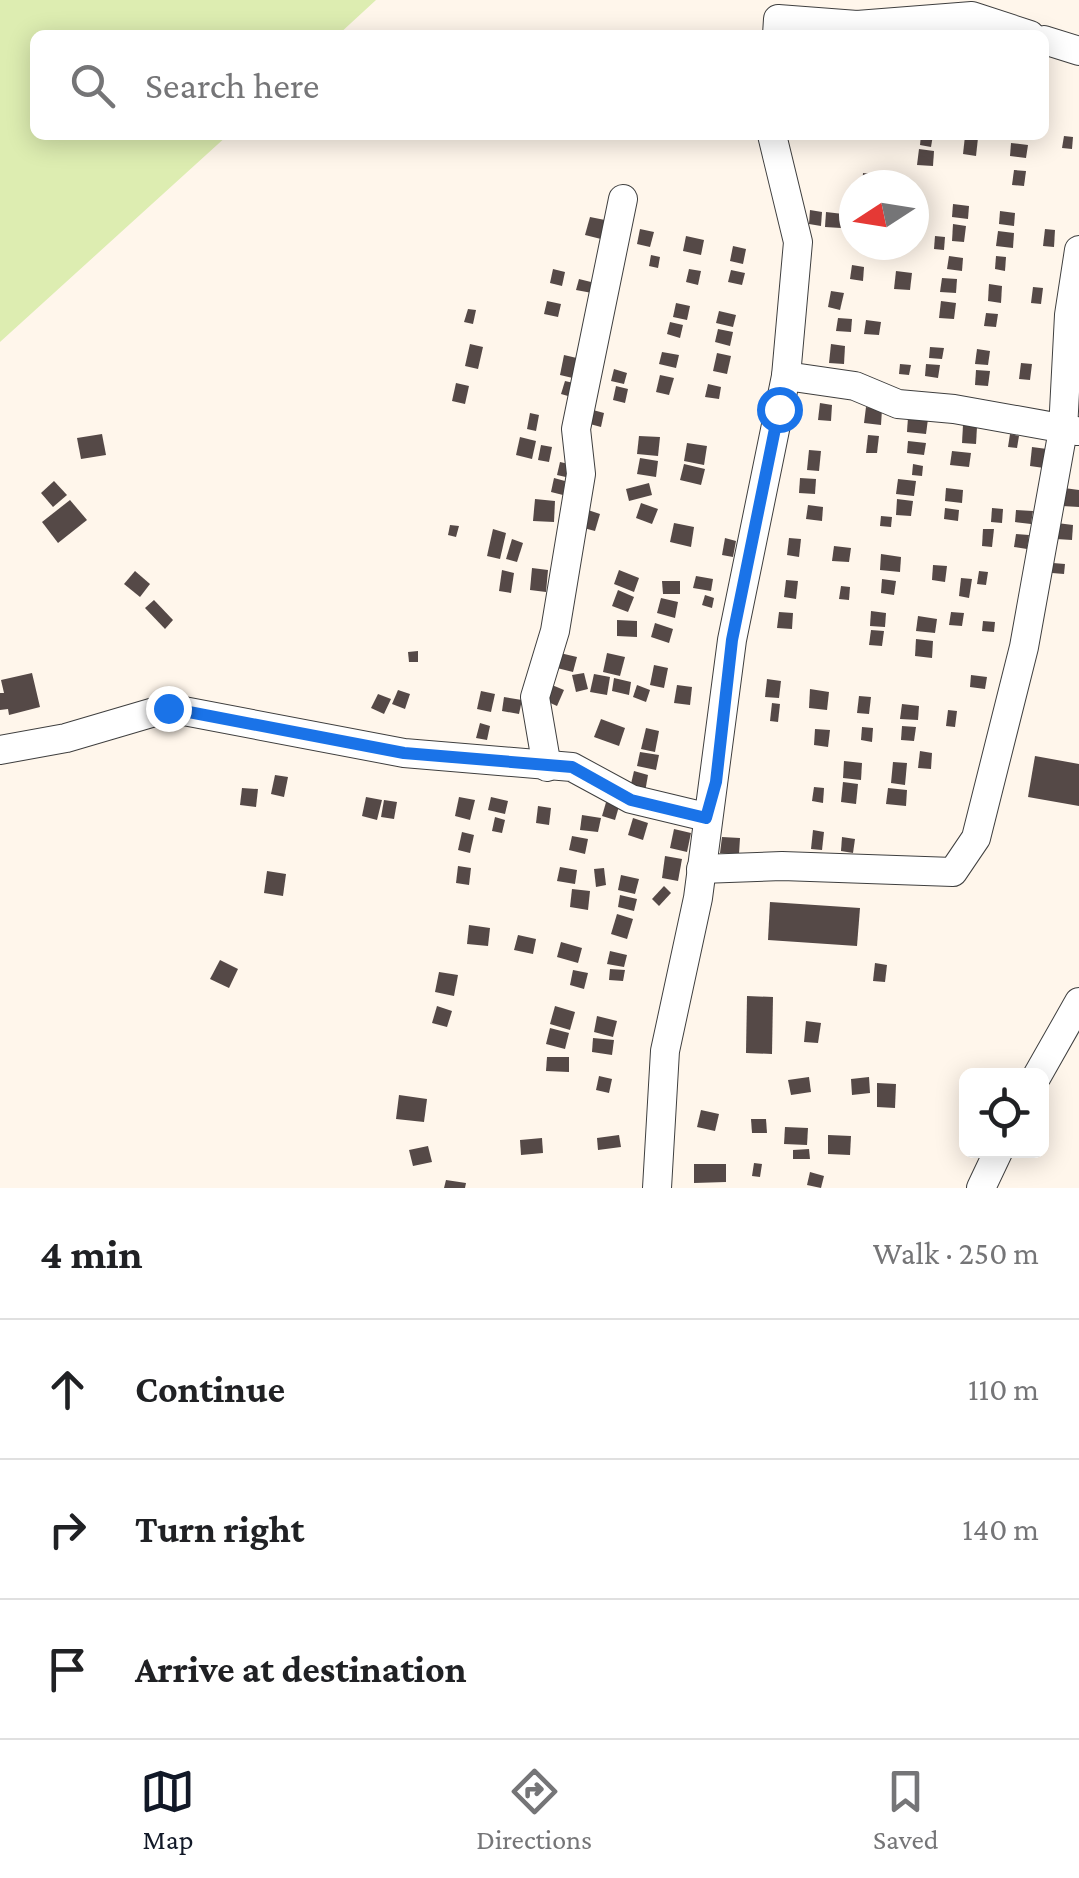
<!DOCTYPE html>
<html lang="en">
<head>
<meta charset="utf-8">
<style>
  :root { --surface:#fff; --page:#f6f6f6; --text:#202124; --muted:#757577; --line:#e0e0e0; --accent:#111827 }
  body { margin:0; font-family:"Crimson Pro",serif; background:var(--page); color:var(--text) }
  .controls { position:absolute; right:30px; bottom:30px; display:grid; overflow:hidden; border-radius:15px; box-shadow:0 5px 25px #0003 }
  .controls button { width:90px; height:90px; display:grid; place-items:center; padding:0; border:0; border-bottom:2px solid var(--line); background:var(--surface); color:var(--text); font:50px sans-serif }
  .compass { position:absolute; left:839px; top:170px; width:90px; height:90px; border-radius:50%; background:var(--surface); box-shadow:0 5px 25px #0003; rotate:258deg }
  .stop { position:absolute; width:30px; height:30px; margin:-22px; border:8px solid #1a73e8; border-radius:50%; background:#fff }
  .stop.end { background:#1a73e8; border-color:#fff; box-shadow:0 2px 10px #0008 }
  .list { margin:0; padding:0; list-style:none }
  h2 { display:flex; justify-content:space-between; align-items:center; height:130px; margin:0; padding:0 40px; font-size:42px }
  h2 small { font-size:32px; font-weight:400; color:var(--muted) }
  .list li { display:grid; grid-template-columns:65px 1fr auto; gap:30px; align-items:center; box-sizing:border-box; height:140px; padding:0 40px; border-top:2px solid var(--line) }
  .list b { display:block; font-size:38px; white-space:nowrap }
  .list em { font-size:32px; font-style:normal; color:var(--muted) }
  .icon { flex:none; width:55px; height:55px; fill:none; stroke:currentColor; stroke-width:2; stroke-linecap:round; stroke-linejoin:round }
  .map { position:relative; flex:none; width:1079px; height:1188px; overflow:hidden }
  .search { position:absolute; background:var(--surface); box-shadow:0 5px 25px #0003; left:30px; right:30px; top:30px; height:110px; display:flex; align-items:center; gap:25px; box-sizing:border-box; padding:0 35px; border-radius:15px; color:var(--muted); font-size:38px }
  .sheet { height:550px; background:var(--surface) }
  nav { display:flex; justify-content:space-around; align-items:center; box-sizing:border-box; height:140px; border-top:2px solid var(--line); background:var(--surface); font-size:28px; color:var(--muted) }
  nav a { display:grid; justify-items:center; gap:5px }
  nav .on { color:var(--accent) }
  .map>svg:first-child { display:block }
</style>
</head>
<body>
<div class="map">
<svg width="1079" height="1188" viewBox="0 0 1079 1188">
  <rect width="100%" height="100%" fill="#fff6eb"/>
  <!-- green -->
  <path fill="#ddedb1" d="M0,0H376L338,35H35V135H228L0,342Z"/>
  <!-- building -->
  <g fill="#554947">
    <path d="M921,135H933L931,147L920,145Z"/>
    <path d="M965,136L978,138L976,156L963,154Z"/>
    <path d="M1064,136L1073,137L1072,149L1062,148Z"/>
    <path d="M1011,143L1028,145L1026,158L1010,156Z"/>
    <path d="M919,149L934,151L933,166L917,165Z"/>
    <path d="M1014,170L1026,171L1024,186L1012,185Z"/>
    <path d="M863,173L881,175L880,185H862Z"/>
    <path d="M953,204L969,206L968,219L952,217Z"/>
    <path d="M810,210L822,212L821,226L809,224Z"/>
    <path d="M1000,211L1015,213L1014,226L999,224Z"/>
    <path d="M826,212L843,214L841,228L825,227Z"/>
    <path d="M590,217L605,220L601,239L585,235Z"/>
    <path d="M953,224L966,226L964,242L952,241Z"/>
    <path d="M640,229L654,232L650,247L637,244Z"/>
    <path d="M1045,229L1055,230L1054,247L1043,246Z"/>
    <path d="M998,231L1014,233L1013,248L996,246Z"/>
    <path d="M686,236L704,240L701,255L683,251Z"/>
    <path d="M935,236L945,237L944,250L934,249Z"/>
    <path d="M733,246L746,249L743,264L730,261Z"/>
    <path d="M651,255L660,257L658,268L649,266Z"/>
    <path d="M949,256L963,258L962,271L947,269Z"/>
    <path d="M996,256L1006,257L1005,271L995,269Z"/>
    <path d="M852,265L864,267L863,281L850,279Z"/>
    <path d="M553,269L565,272L562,286L550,283Z"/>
    <path d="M689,269L701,271L698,285L686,282Z"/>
    <path d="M731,270L745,273L742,285L728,282Z"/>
    <path d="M896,271L912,273L910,290L894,289Z"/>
    <path d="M942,278L957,279L956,293L940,292Z"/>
    <path d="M579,279L595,283L592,293L576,290Z"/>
    <path d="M989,284L1002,286L1001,303L988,301Z"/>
    <path d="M1033,287L1043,288L1041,304L1031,303Z"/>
    <path d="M831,291L844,293L840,310L828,307Z"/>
    <path d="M547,301L561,304L558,317L544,314Z"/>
    <path d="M941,301L956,303L954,319L939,318Z"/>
    <path d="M676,303L690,306L687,320L673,317Z"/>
    <path d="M468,309L476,310L473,324L464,322Z"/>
    <path d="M719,311L736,315L733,327L716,323Z"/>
    <path d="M986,313L998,314L996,327L984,326Z"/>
    <path d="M838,318L852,319L851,332L836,331Z"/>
    <path d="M866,320L881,322L879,335L864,334Z"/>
    <path d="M670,322L683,325L680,338L667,334Z"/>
    <path d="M718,329L733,332L730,346L715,342Z"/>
    <path d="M470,344L483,347L478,369L465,366Z"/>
    <path d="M831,344L845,346L844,364L829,363Z"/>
    <path d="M930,347L944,348L942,359L929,358Z"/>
    <path d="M977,349L990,351L988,365L975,364Z"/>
    <path d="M662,352L679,355L676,368L659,364Z"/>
    <path d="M717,353L731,356L727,374L713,371Z"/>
    <path d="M564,355L581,359L577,379L560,375Z"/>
    <path d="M1021,363L1032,364L1030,380L1019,379Z"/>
    <path d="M900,364L911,365L909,375L899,374Z"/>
    <path d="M926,364L940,365L938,378L925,376Z"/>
    <path d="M614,369L627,373L624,384L611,381Z"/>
    <path d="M976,370L990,371L988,386L975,385Z"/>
    <path d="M660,375L674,378L669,395L656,392Z"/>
    <path d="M565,381L578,384L575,398L561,394Z"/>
    <path d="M456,383L469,386L465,404L452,401Z"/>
    <path d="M708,384L721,387L719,399L705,397Z"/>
    <path d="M616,386L628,389L625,403L613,400Z"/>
    <path d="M820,403L832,405L831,421L818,420Z"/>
    <path d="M866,407L882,409L881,425L864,423Z"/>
    <path d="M593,410L604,413L601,427L590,424Z"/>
    <path d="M530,413L539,415L536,431L527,429Z"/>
    <path d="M908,417L928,419L926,434L907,432Z"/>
    <path d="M963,425L977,427L976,444L962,443Z"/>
    <path d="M102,434L106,455L81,459L77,438Z"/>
    <path d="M1010,434L1019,436L1017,448L1008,447Z"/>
    <path d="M868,435L879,436L877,453H866Z"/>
    <path d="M639,436L660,437L658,456L637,454Z"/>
    <path d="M520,437L536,441L532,459L516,455Z"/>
    <path d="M908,441L926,443L924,455L907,453Z"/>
    <path d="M687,443L707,446L704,465L684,461Z"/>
    <path d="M541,445L552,447L549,462L538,460Z"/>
    <path d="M1032,447L1047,449L1044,468L1030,466Z"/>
    <path d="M809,450L821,451L819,471L807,470Z"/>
    <path d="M952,451L971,453L969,467L950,465Z"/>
    <path d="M640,458L658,461L656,477L637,474Z"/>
    <path d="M560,462L573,465L570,478L557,475Z"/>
    <path d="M684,464L705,469L701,485L680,480Z"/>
    <path d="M913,464L923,466L922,476L912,475Z"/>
    <path d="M554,478L565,481L563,495L551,492Z"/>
    <path d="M800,478L816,479L815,494L799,493Z"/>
    <path d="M898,479L916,481L914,496L896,494Z"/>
    <path d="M54,481L67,495L53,507L41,493Z"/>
    <path d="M649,483L652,495L629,501L626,489Z"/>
    <path d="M946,488L963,490L962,503L945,501Z"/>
    <path d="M1064,488L1079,490V507L1062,506Z"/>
    <path d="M535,499L555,501L554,522L533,521Z"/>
    <path d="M897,499L913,501L911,516L896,515Z"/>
    <path d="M70,500L87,520L58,543L42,522Z"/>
    <path d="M641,503L658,509L652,524L636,518Z"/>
    <path d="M808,505L823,507L822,521L806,519Z"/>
    <path d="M945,508L959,510L958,521L944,519Z"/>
    <path d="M992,508L1003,509L1002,523L991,522Z"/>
    <path d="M585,509L600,514L595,531L580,527Z"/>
    <path d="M1016,510L1033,511L1031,524L1015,522Z"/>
    <path d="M881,516L892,517L891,527L880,526Z"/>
    <path d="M674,523L694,527L691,547L670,542Z"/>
    <path d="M1057,523L1073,525L1072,540L1056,539Z"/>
    <path d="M450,525L459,526L456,537L448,535Z"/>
    <path d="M493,529L506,533L500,559L487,556Z"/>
    <path d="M983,529H994L992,547L982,546Z"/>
    <path d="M1016,534L1029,535L1027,549L1014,547Z"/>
    <path d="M725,538L736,541L733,557L722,555Z"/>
    <path d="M789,538L801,539L799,557L787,555Z"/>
    <path d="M512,539L523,543L517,562L506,559Z"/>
    <path d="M834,546L851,548L849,562L832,561Z"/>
    <path d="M881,554L901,557L900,572L880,570Z"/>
    <path d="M1053,563L1065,564L1064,574L1052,573Z"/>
    <path d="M933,565L947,566L945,582L932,580Z"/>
    <path d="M532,568L548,570L546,592L530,590Z"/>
    <path d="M502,570L514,573L511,593L499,591Z"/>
    <path d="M619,570L639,578L634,592L614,584Z"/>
    <path d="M135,571L150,584L140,597L124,584Z"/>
    <path d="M979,571L988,572L986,585L977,584Z"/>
    <path d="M696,576L713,579L711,591L693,588Z"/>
    <path d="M961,578L972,579L969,598L959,596Z"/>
    <path d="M882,579L896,581L894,595L881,593Z"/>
    <path d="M786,580L798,581L796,599L784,597Z"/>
    <path d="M662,581H680V594H663Z"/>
    <path d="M841,586L850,587L849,600L839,599Z"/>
    <path d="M618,590L634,597L628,612L612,606Z"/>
    <path d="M705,595L714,598L712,608L702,605Z"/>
    <path d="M661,598L678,602L675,618L657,613Z"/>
    <path d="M154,600L173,620L165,629L145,608Z"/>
    <path d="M871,611L886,613L885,627L870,626Z"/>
    <path d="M779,612L793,613L792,629L777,628Z"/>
    <path d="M951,612L964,613L962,626L949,625Z"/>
    <path d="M918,616L937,619L935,633L916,631Z"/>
    <path d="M617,620L637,621V637L617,636Z"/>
    <path d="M983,621L995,622L994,632L982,631Z"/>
    <path d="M655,623L673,629L669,643L651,637Z"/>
    <path d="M871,630L884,631L882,646L869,645Z"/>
    <path d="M916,639L933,641L932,658L915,656Z"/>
    <path d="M418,651V662H409L408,652Z"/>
    <path d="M560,653L577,657L573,672L557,668Z"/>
    <path d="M607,653L625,657L620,676L603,672Z"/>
    <path d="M654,665L668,668L664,688L650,685Z"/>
    <path d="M32,673L40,707L9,715L8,709L0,710V693H4L1,680Z"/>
    <path d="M584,673L588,689L576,692L572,675Z"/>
    <path d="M594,674L610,677L607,695L590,692Z"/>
    <path d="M971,675L987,677L985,689L970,687Z"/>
    <path d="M614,678L631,682L629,695L612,691Z"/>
    <path d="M767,679L781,681L779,698L765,697Z"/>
    <path d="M552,685L564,690L557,706L546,701Z"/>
    <path d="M637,685L650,690L646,702L633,697Z"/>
    <path d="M677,685L692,687L690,705L674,703Z"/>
    <path d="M810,689L829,692L827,710L809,708Z"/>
    <path d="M398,690L410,694L405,709L392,704Z"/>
    <path d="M481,691L495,694L491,712L477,709Z"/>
    <path d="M378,694L391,699L384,714L371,708Z"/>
    <path d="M859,696L871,697L869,714L857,713Z"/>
    <path d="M504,697L522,700L519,714L502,711Z"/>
    <path d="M772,703L780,704L778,722L770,721Z"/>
    <path d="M902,704L919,706L918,720L900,719Z"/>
    <path d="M948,710L957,711L955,727L946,726Z"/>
    <path d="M601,719L625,728L619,746L594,737Z"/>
    <path d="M480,723L490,726L487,740L476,738Z"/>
    <path d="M902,726L916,727L914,741L901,740Z"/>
    <path d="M862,727L873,728L872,742L861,740Z"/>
    <path d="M646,728L659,731L655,752L641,749Z"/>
    <path d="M815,729L830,730L828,747L814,745Z"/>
    <path d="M920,751L932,753L931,769L918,768Z"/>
    <path d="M640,752L659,755L656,770L637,766Z"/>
    <path d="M1035,756L1079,764V806L1028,797Z"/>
    <path d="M844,761L862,763L861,780L843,778Z"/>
    <path d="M893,762L907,763L905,785L891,783Z"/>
    <path d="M634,771L648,775L645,792L630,788Z"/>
    <path d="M275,775L288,777L284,797L271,794Z"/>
    <path d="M843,782L858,784L856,804L841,802Z"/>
    <path d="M814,787L824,788L823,803L812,801Z"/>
    <path d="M242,788L258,789L256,807L240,805Z"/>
    <path d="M888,788L907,790L906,806L886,804Z"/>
    <path d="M366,797L382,800L377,820L362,816Z"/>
    <path d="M459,797L475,800L470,820L455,816Z"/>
    <path d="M491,797L508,801L505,814L488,810Z"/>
    <path d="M607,799L620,803L615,820L602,816Z"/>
    <path d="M384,800L397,802L394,819L381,817Z"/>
    <path d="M538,806L551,808L549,825L536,823Z"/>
    <path d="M582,815L601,818L598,832L580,830Z"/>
    <path d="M495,817L505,820L502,833L492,831Z"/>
    <path d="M633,818L648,823L643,840L628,835Z"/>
    <path d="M674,829L691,833L687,852L670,848Z"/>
    <path d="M813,830L824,832L822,850L811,849Z"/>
    <path d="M462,832L474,835L470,853L458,850Z"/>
    <path d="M572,836L588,839L585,854L569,850Z"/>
    <path d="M722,837L740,838L739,854L720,853Z"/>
    <path d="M842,837L855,839L853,853L841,851Z"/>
    <path d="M665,856L682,859L678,881L662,878Z"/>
    <path d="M458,866L471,868L469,885L456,883Z"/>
    <path d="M560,867L577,870L575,884L557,881Z"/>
    <path d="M604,868L606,885L596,887L594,869Z"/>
    <path d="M267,871L286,874L283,896L264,893Z"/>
    <path d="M621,875L639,879L635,894L618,890Z"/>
    <path d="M664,886L671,893L659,906L652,899Z"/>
    <path d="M572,889L590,891L588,910L570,907Z"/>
    <path d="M620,895L637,899L634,911L618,907Z"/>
    <path d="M770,902L860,908L857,946L768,940Z"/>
    <path d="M617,914L633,919L627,939L611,934Z"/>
    <path d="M469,925L490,928L488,946L467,944Z"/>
    <path d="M518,935L536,939L533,954L514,950Z"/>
    <path d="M561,942L582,948L578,963L557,957Z"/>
    <path d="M610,951L627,955L624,967L607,964Z"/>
    <path d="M220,960L238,969L229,988L210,979Z"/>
    <path d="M875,963L887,965L885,982L873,981Z"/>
    <path d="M610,969L625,970L623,981L609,980Z"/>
    <path d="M573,970L588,973L584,989L570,985Z"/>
    <path d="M439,972L458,975L454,996L435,992Z"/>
    <path d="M747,996L773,997L772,1054L746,1053Z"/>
    <path d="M437,1006L452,1011L447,1027L432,1023Z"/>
    <path d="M555,1006L575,1012L570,1030L550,1024Z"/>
    <path d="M597,1016L617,1021L613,1037L594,1032Z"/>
    <path d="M806,1021L821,1023L818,1043L804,1042Z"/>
    <path d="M550,1028L569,1033L565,1049L546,1044Z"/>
    <path d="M593,1038L614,1040L612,1055L592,1052Z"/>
    <path d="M547,1057H569V1072L546,1071Z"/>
    <path d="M599,1076L612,1079L609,1093L596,1090Z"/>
    <path d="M809,1077L811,1092L791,1095L788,1080Z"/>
    <path d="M869,1077L870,1093L852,1095L851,1079Z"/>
    <path d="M877,1083L896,1084L895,1108L877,1107Z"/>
    <path d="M399,1095L427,1099L424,1122L396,1119Z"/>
    <path d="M701,1110L719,1114L715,1131L697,1127Z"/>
    <path d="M751,1119H766L767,1133H752Z"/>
    <path d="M785,1127L808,1128L807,1145L784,1144Z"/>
    <path d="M619,1135L621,1147L598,1150L597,1138Z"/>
    <path d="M828,1135L851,1136L850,1155L828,1154Z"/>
    <path d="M542,1138L543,1153L521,1155L520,1140Z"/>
    <path d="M428,1146L432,1162L413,1166L409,1150Z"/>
    <path d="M809,1149L810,1159H793V1150Z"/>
    <path d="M754,1163L762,1164L760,1177L752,1176Z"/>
    <path d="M694,1164H726V1182L694,1183Z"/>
    <path d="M810,1172L824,1176L821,1188L807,1185Z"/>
    <path d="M446,1180L466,1183L465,1188H444Z"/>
  </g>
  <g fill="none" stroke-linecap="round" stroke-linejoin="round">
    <defs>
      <g id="minor">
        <path d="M777,35L778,19L857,25L972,16L1030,35"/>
        <path d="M1044,40L1079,51"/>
        <path d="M786,376L855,386L898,404L954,409L1077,431"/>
        <path d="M0,750L66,738L168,708L404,753L572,767L631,799L706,817"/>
        <path d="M547,767L535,697L555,631L581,474L576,429L623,199"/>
        <path d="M701,869L782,866L953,872L976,838L1024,647L1063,430L1069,315L1079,250"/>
        <path d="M1037,1076L1079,1002"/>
        <path d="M657,1188L665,1051L698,898L732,640L786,376L798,242L772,135"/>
        <path d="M981,1188L999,1150"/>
      </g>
    </defs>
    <!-- minor casing -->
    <use href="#minor" stroke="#3f3f3f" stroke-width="30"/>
    <!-- minor -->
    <use href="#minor" stroke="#fff" stroke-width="28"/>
  </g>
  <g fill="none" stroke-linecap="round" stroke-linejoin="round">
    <!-- route -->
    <path stroke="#1a73e8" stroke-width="12" d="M168,708L404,753L572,767L631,800L706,818L716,782L732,640L779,409"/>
  </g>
</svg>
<div class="controls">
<button><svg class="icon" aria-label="locate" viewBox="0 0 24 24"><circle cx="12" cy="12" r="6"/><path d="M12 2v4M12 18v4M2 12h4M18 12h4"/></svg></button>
</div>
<svg class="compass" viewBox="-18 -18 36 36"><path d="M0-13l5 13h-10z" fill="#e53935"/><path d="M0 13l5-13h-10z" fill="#757577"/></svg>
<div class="stop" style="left:779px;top:409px"></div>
<div class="stop end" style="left:168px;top:708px"></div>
<div class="search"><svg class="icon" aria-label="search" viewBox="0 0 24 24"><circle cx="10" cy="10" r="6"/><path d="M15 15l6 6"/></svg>Search here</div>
</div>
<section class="sheet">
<h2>4 min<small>Walk · 250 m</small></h2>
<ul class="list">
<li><svg class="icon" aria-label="ahead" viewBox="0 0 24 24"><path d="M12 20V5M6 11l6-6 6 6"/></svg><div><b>Continue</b></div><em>110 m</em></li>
<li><svg class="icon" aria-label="right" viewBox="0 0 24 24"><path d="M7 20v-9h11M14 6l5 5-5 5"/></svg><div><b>Turn right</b></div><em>140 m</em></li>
<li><svg class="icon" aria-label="arrive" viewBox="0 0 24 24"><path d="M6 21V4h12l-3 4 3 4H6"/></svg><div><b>Arrive at destination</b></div></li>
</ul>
</section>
<nav>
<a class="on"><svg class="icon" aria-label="map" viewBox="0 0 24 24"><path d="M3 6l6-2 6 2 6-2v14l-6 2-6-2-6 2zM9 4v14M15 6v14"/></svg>Map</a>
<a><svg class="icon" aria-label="directions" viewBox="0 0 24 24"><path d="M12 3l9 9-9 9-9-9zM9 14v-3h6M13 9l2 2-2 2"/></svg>Directions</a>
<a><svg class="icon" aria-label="saved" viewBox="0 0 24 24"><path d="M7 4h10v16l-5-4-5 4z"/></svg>Saved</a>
</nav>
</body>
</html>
